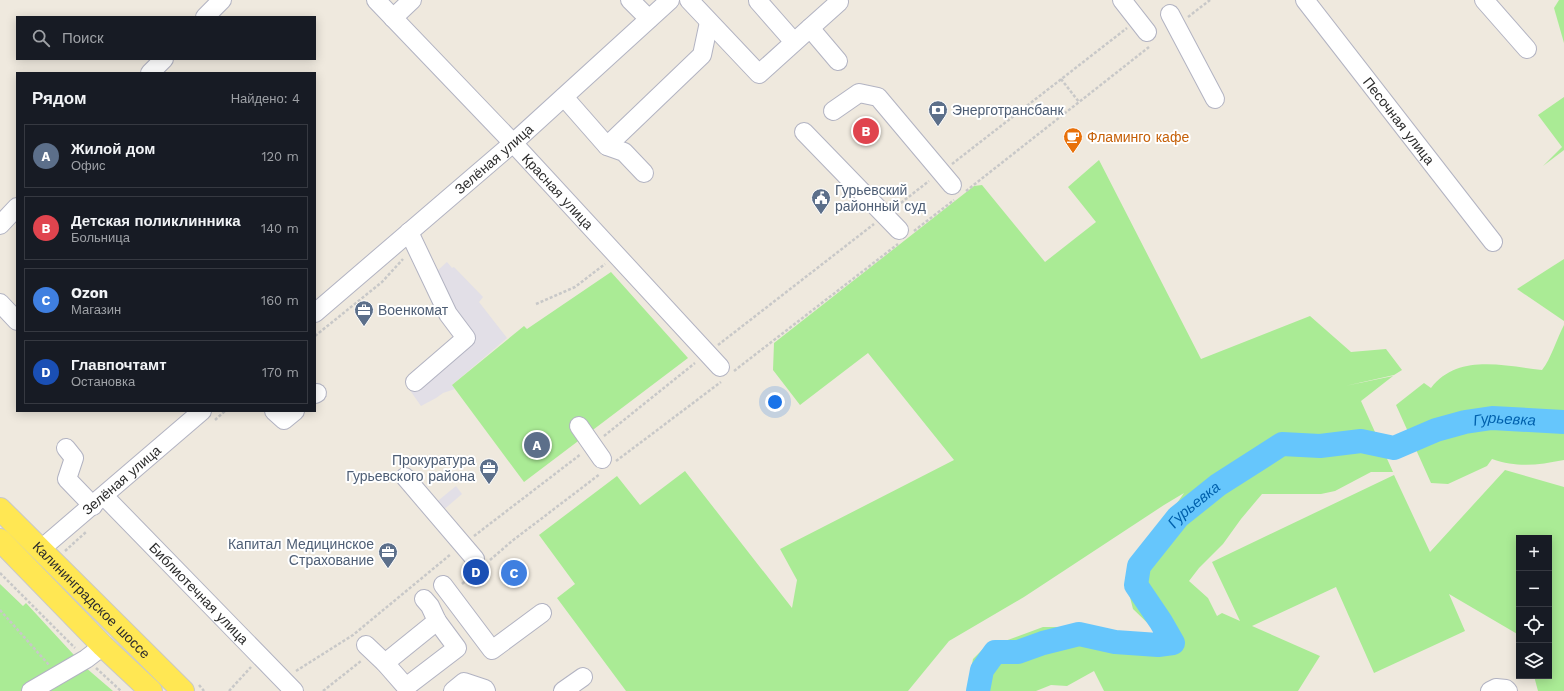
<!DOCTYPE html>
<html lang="ru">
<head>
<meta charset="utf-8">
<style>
  :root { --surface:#171b24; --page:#20242c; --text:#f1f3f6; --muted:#9ea1a6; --line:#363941; --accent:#3b4dff }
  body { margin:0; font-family:"Work Sans",sans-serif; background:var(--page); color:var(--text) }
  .controls { position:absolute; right:12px; bottom:12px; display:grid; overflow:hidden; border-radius:0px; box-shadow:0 2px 10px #0003 }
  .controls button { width:36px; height:36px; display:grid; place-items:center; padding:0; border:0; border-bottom:1px solid var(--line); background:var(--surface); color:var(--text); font:20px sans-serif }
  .you { position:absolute; left:775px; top:402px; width:14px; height:14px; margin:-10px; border:3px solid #fff; border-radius:50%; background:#1a73e8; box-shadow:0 0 0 6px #1a73e833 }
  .badge { display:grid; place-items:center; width:26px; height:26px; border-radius:50%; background:var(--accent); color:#fff; font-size:13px; font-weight:700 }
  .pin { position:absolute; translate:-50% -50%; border:2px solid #fff; box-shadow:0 1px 4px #0006 }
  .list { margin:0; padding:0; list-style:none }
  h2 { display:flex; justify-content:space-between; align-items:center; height:52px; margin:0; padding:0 16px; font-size:17px }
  h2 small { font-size:13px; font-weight:400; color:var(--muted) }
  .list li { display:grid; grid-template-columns:26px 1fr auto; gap:12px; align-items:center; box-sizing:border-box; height:64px; margin:0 8px 8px; padding:0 8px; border:1px solid var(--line); border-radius:0px }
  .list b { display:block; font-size:15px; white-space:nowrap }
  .list p { margin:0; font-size:13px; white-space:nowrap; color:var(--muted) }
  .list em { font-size:13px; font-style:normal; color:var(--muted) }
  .icon { flex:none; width:22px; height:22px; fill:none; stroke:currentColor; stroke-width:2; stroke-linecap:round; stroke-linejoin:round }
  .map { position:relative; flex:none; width:1564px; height:691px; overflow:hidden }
  .search { position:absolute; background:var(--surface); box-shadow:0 2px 10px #0003; left:16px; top:16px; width:300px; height:44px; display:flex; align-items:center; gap:10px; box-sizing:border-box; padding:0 14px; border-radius:0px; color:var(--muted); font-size:15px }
  .panel { position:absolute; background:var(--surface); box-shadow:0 2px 10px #0003; left:16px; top:72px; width:300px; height:340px; border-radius:0px }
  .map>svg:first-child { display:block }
</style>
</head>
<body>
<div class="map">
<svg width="1564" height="691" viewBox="0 0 1564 691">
  <rect width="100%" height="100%" fill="#efe9de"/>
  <!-- industrial -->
  <g fill="#e2dfe7">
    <path d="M447,262L452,268L454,267L483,297L479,302L507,338L452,385L455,389L443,393L436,398L421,406L407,386L469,333L425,282Z"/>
    <path d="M456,486L462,494L441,512L434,504Z"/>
  </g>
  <!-- green -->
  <g fill="#aaeb95">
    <path d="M1559,0H1564V43L1554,8Z"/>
    <path d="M1564,97V150L1543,166L1562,147L1538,115Z"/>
    <path d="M1099,160L1201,359L1310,316L1351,352L1386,349L1402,370L1394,375L1345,386L1393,376L1361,401L1393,472H1371L1335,491L1321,494H1262L1241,519L1223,544L1199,568L1189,581L1208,598L1217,616L1222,613L1240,621L1212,562L1394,475L1430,552L1505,470L1564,487V691H1538L1534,676H1549V538H1519V635L1449,594L1465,631L1374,673L1336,587L1252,626L1320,656L1298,691H1104L1094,671L1067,686L1051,685L1036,691H967L973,659L983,649L1043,627H1072L1149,646L1164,639L1133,609L1125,578L1184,493L1164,505L1024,597L949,641L908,691H626L557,598L575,584L539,535L617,476L640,505L685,471L792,608L797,580L780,549L954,460L868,353L800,405L773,370L774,343L974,186L982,185L1045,262L1096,222L1068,187Z"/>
    <path d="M1564,259V321L1517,289Z"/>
    <path d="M611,272L688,358L524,482L452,385L524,326L527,329Z"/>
    <path d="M1564,325V460C1538,465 1518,468 1492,459L1487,466L1448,484L1431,483L1396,405L1424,383L1431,388C1458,353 1504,366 1542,370C1551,359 1557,338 1564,325Z"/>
    <path d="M0,584L23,606L26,603L85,667L113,691H0Z"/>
  </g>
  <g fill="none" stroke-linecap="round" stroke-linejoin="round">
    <!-- river -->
    <path stroke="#66c6fc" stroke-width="24" id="s1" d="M978,691L982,670L995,652H1018L1043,643L1079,634L1115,642L1158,645L1173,643L1161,622L1136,585L1139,566L1178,517L1218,485L1282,444L1320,446L1361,441L1394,448L1436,430L1465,422L1492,418L1564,422"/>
    <defs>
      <g id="minor">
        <path id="s2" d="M376,0L513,143L720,367"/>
        <path d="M630,0L649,19"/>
        <path d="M689,0L759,74L810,28L838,61"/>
        <path d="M759,0L758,1L794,42"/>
        <path d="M1122,0L1147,32"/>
        <path id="s3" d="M1305,0L1493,242"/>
        <path d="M1484,0L1527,49"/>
        <path d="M1170,14L1215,99"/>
        <path d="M205,17L222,0"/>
        <path d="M393,18L412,0"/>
        <path d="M810,28L839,2L837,0"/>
        <path d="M150,73L164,59"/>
        <path d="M564,97L607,146L702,55L709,22"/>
        <path d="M833,111L859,93L878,97L952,185"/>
        <path d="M804,132L899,230"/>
        <path d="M607,146L624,152L644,173"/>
        <path d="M0,225L17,207"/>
        <path d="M409,232L448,314L466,338L415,382"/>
        <path d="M0,303L17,321"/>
        <path id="s4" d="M315,313L513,143L670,0"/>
        <path d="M315,394L317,393"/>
        <path d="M274,411L284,420L295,411"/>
        <path d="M579,426L602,459"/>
        <path d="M66,448L74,458L67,479L93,506"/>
        <path d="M405,477L475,559"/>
        <path id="s5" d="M104,496L294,691"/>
        <path id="s6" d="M41,549L202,411"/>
        <path d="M443,585L492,650L542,613"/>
        <path d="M366,645L385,663L406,687L457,648L437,621L430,606L424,599"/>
        <path d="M385,663L437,621"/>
        <path d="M31,691L86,659L103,646"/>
        <path d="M453,691L464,682L485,689L486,691"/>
        <path d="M563,691L583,677"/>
        <path d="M1490,691L1496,688L1506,689L1508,691"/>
      </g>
      <g id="major">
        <path id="s7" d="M0,509L183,691"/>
        <path d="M0,540L103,646L151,691"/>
      </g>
    </defs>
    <!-- minor casing -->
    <use href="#minor" stroke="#b2b3c2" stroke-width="20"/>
    <!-- major casing -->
    <use href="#major" stroke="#c8c8c8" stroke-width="24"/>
    <!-- path -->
    <g stroke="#c8c8c8" stroke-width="2.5" stroke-dasharray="3 2" stroke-linecap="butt">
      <path d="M1188,17L1210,0"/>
      <path d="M1061,79L1079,102"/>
      <path d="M952,164L1127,28"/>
      <path d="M966,191L1149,47"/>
      <path d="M897,206L929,181"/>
      <path d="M914,231L954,200"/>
      <path d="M536,304L575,287L605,264"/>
      <path d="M315,336L382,282L403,259"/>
      <path d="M718,345L874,224"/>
      <path d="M734,371L898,244"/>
      <path d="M215,420L225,411"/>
      <path d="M604,436L695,363"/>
      <path d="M616,461L721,382"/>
      <path d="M474,536L581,454"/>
      <path d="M65,551L86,532"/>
      <path d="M490,560L512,541L600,474"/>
      <path d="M0,573L75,648"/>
      <path d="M462,584L474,573"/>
      <path d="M0,610L49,665"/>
      <path d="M96,668L121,691"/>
      <path d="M296,671L353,635L451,554"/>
      <path d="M199,685L204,691"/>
      <path d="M229,691L251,667"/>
      <path d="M323,691L361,661"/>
    </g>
    <!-- minor -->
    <use href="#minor" stroke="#fff" stroke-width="18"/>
    <!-- major -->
    <use href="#major" stroke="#ffe753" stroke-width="22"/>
  </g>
  <!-- icons -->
  <defs>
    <symbol id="bank-pin" viewBox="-11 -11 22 30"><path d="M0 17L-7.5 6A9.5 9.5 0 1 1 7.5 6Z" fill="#5c6f8a" stroke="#fff"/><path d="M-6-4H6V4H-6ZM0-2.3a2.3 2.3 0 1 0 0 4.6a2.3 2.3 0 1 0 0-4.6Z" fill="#fff"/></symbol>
    <symbol id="cafe-pin" viewBox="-11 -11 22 30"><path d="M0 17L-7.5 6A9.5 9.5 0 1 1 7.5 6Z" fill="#e8710a" stroke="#fff"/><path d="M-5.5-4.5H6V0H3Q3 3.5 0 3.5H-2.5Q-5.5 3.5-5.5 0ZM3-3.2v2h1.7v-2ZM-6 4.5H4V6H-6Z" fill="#fff"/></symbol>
    <symbol id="civic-pin" viewBox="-11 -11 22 30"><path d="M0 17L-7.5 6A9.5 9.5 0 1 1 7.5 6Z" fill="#5c6f8a" stroke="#fff"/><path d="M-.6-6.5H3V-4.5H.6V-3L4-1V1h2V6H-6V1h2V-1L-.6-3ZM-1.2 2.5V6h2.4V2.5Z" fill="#fff"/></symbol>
    <symbol id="office-pin" viewBox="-11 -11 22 30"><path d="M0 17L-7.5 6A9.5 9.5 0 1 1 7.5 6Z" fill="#5c6f8a" stroke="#fff"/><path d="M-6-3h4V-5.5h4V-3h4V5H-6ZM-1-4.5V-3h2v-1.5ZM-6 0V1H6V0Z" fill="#fff"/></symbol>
  </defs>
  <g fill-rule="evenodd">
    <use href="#bank-pin" x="927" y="99" width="22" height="30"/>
    <use href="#cafe-pin" x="1062" y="126" width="22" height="30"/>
    <use href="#civic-pin" x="810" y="187" width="22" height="30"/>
    <use href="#office-pin" x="353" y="299" width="22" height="30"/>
    <use href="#office-pin" x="478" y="457" width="22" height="30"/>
    <use href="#office-pin" x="377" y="541" width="22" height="30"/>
  </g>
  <g text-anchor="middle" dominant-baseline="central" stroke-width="4" stroke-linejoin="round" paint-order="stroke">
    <!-- service labels -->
    <g font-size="14" fill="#4e5e75" stroke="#fff" text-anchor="start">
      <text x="952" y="110">Энерготрансбанк</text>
      <text x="835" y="190">Гурьевский<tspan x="835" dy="16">районный суд</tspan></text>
      <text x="378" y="310">Военкомат</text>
      <text x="475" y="460" text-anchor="end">Прокуратура<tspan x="475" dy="16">Гурьевского района</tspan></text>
      <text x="374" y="544" text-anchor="end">Капитал Медицинское<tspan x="374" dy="16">Страхование</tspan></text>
    </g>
    <!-- street labels -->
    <g font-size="14" fill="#2d2d2d" stroke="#fff">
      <text stroke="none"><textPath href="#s3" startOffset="153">Песочная улица</textPath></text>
      <text stroke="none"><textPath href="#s4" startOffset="236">Зелёная улица</textPath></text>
      <text stroke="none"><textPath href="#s2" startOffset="264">Красная улица</textPath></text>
      <text stroke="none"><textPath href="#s6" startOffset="106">Зелёная улица</textPath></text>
      <text stroke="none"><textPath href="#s5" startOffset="136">Библиотечная улица</textPath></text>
      <text stroke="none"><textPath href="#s7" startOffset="129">Калининградское шоссе</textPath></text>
    </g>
    <!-- food labels -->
    <g font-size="14" fill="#c56008" stroke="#fff" text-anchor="start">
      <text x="1087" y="137">Фламинго кафе</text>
    </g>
    <!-- water labels -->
    <g font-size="15" font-style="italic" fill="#0061ad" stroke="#fff">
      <text stroke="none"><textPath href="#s1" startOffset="732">Гурьевка</textPath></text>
      <text stroke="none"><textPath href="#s1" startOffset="396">Гурьевка</textPath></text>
    </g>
  </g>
</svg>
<div class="controls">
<button>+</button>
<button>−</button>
<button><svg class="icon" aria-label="locate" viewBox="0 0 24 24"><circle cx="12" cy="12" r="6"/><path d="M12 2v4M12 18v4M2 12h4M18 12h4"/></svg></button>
<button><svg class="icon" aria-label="layers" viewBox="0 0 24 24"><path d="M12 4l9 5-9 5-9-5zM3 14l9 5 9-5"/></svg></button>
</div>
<div class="you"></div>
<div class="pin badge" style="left:537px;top:445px;background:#5c6f8a">A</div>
<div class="pin badge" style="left:866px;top:131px;background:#e0444e">B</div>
<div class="pin badge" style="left:514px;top:573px;background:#3f7fe0">C</div>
<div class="pin badge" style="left:476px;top:572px;background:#1a4fb4">D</div>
<div class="search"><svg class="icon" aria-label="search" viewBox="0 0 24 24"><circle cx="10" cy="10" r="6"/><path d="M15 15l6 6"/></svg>Поиск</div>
<section class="panel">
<h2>Рядом<small>Найдено: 4</small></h2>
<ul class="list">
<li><span class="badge" style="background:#5c6f8a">A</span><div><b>Жилой дом</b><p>Офис</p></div><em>120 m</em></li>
<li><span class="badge" style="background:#e0444e">B</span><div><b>Детская поликлинника</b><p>Больница</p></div><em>140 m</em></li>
<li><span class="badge" style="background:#3f7fe0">C</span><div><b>Ozon</b><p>Магазин</p></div><em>160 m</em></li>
<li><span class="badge" style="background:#1a4fb4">D</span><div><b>Главпочтамт</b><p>Остановка</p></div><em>170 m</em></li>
</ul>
</section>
</div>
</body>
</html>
